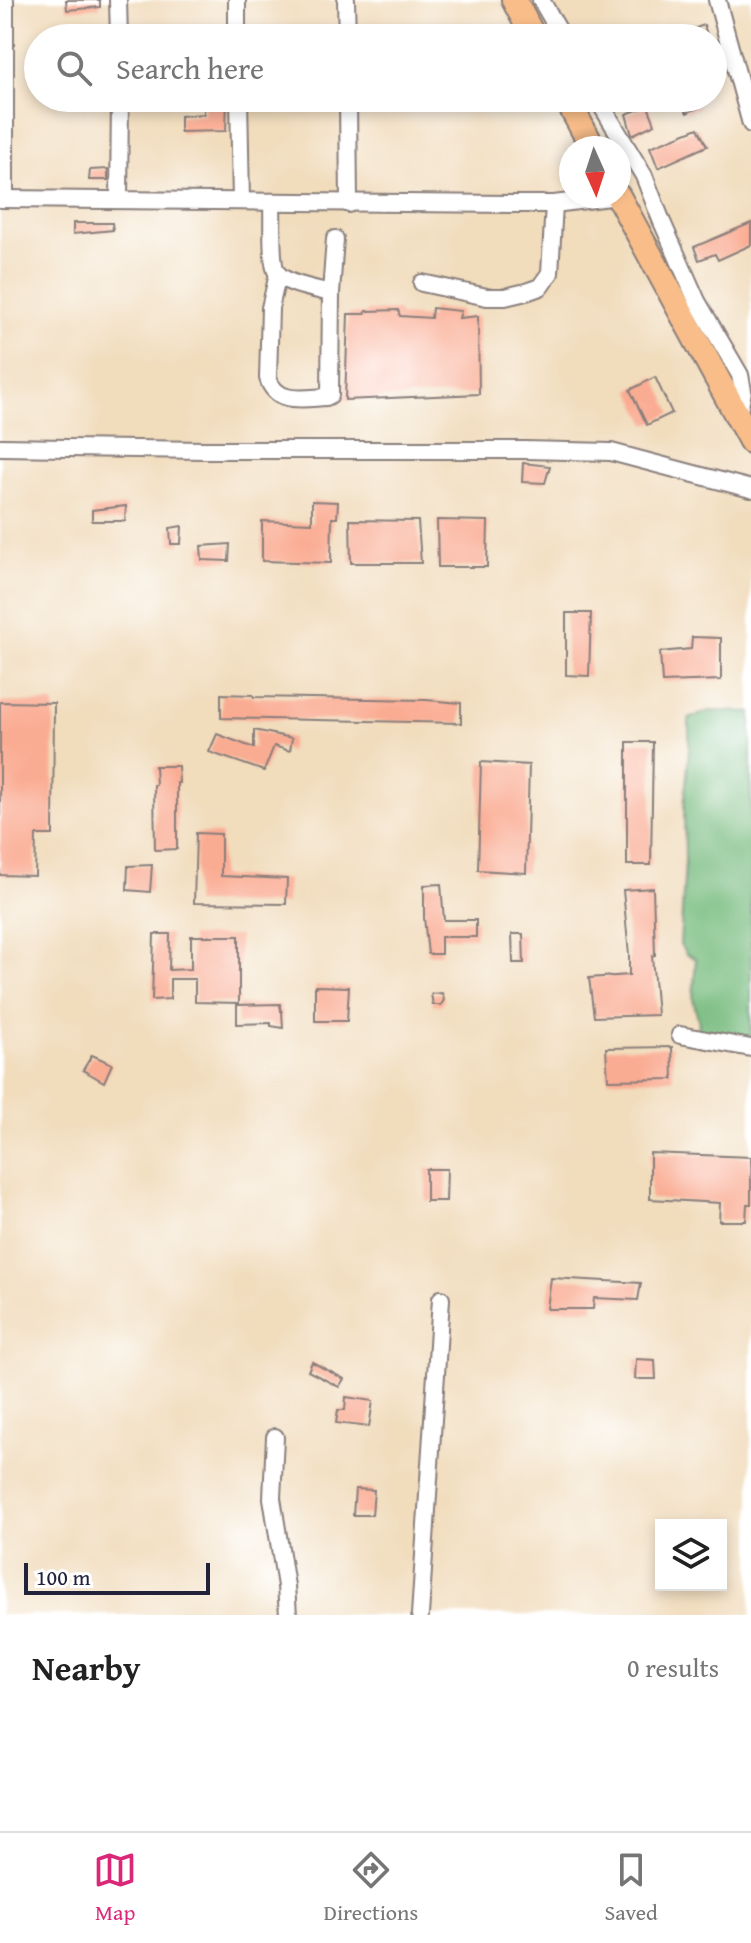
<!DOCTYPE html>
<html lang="en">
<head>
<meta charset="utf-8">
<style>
  :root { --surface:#fff; --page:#f6f6f6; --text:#222; --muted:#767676; --line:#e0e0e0; --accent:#db2777 }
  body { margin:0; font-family:"Gentium Book Plus",serif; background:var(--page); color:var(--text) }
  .controls { position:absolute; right:24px; bottom:24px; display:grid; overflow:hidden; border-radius:0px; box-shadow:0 4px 12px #0003 }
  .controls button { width:72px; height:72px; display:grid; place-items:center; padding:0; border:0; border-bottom:2px solid var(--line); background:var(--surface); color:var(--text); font:40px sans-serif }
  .compass { position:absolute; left:559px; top:136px; width:72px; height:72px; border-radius:50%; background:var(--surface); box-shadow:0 4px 12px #0003; rotate:177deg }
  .scale { position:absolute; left:24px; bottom:20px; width:186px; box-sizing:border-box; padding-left:8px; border:4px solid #22223b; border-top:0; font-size:22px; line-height:28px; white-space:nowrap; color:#22223b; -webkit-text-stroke:6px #fff; paint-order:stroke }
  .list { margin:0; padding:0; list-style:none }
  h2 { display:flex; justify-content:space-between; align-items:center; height:104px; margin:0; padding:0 32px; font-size:34px }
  h2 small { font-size:26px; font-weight:400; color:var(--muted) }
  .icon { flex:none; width:44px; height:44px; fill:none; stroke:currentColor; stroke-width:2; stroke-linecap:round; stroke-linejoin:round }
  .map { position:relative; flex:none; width:751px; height:1615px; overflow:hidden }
  .search { position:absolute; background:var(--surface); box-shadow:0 4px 12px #0003; left:24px; right:24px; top:24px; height:88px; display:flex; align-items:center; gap:20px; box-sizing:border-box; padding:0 28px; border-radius:44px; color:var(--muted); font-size:30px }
  .sheet { height:216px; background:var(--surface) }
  nav { display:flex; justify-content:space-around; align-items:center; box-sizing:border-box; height:112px; border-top:2px solid var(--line); background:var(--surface); font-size:22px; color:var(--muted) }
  nav a { display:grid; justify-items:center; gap:4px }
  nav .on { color:var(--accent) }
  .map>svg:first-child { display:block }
</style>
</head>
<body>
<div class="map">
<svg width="751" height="1615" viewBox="0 0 751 1615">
  <rect width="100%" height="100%" fill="#fff"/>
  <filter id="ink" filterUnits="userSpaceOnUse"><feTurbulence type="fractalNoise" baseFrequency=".0125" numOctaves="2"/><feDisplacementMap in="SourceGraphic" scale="16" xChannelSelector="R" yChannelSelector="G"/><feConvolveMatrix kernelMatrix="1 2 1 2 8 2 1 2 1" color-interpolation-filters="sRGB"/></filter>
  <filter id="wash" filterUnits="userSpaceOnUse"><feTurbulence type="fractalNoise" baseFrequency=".006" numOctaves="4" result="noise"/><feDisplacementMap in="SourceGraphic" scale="32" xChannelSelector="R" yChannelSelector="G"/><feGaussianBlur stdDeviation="1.8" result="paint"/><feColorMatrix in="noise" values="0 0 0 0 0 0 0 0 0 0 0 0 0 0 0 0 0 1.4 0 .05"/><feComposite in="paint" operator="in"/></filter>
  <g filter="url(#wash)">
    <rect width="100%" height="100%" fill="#f1dcbc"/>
    <!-- forest -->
    <path fill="#77bb7e" stroke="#4c6e5c" stroke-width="2" d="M709,711L751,712V1040L697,1030L699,1023L693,999L696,959L686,954L680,945L685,861L684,808L689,751V719Z"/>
    <g id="blocks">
      <!-- building -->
      <g fill="#faac93">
        <path d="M66,0H100V7L67,10Z"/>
        <path d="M704,25L708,38H672V37Z"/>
        <path d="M207,98H227L226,131L180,132V116L204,114V106H208Z"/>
        <path d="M679,98H696L699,107L687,113Z"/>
        <path d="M648,106L655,124L632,135L626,114Z"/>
        <path d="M698,128L707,146L658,168L650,147Z"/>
        <path d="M108,169V180H89L90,170Z"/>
        <path d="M73,223H112L113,230L73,234Z"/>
        <path d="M751,223V245L718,260L715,254L699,260L694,247Z"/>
        <path d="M432,308L461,311L459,318L478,316L479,394L345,400L348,314H365L367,311L398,310L400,316L431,318Z"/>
        <path d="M655,377L672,413L647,425L630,390Z"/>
        <path d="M523,463L550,466L545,483L522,482Z"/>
        <path d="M312,501L338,502L337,518H332L331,563L262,561V521L312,523Z"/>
        <path d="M126,506L125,521H92V510Z"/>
        <path d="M350,520L418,521L421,563H351Z"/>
        <path d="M437,520L488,521L487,567H438Z"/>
        <path d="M182,526L181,544H171L170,528Z"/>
        <path d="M230,544L229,561L202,560L201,546Z"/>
        <path d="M566,613H591L589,676L566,675Z"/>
        <path d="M692,637L721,638V680L662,682L660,652L691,649Z"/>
        <path d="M221,694L253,695L254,697L426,700L461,703V723L221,718Z"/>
        <path d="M0,702L54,703L53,835H36L35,876L0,875Z"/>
        <path d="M254,730L292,738L290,751L274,746L264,771L209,752L217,734L254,748Z"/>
        <path d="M627,742H653L651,865H627Z"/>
        <path d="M481,762L529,765L526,873L478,870Z"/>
        <path d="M155,766H178L179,783H177V849L155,850L154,785H156Z"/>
        <path d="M196,833L221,834V876L287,879L286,904L194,903Z"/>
        <path d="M152,865L150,892L127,890L128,866Z"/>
        <path d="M441,884L444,920H476V937H441V954H428L424,918V885Z"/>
        <path d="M653,888L655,955L652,956L657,1015L594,1017L589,978L629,975V955L623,890Z"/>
        <path d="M154,934H170L169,970L191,969V936H239V1003L195,1002V979H170V999L152,1000Z"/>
        <path d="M512,934H523L524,963H513Z"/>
        <path d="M315,986L349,987L347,1021H315Z"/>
        <path d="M442,993L444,1000L441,1005H433L431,994Z"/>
        <path d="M280,1004L281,1011H282L283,1028L271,1026V1023L237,1024V1005Z"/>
        <path d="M672,1047L673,1079L608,1080L606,1048Z"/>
        <path d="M92,1055L112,1064L104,1082L83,1070Z"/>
        <path d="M650,1153L751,1157V1204H747L746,1221H719L720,1203L650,1199Z"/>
        <path d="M426,1169H447L446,1201H426Z"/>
        <path d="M551,1278L641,1283L638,1300L594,1298L593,1309H547Z"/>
        <path d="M636,1359L655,1360L656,1379H635Z"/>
        <path d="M312,1362L344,1379L339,1387L308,1371Z"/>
        <path d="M346,1397L373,1401L369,1427L336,1423L338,1410H345Z"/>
        <path d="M355,1489L374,1490L372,1515H353Z"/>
      </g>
    </g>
  </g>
  <g filter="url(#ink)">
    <use href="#blocks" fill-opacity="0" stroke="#8a7f7c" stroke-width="2"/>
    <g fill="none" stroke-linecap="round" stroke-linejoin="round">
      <defs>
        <g id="minor">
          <path d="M118,0L119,38"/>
          <path d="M237,0V38"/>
          <path d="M346,0L347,38"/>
          <path d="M541,0L563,38"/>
          <path d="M717,0L751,124"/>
          <path d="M239,98L241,201"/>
          <path d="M348,98L349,204"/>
          <path d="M597,98L644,176L662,222L697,301L740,375L743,391L738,416"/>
          <path d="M0,199L510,204H554L618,196"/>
          <path d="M5,199V0"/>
          <path d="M119,200L120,98"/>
          <path d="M272,202C273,216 270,263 277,273C287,285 316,289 331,293L335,239"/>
          <path d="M278,274L270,308L268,378C276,405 304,398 326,397L330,395L331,293"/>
          <path d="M422,283L487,297H505L526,292L540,287L550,273L554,204"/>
          <path d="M0,447L204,450H524L611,452L751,489"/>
          <path d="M680,1035L751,1048"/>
          <path d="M275,1437L272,1498L286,1586L288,1615"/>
          <path d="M420,1615L441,1299"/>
        </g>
        <g id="highway">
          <path d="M514,0L534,38"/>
          <path d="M566,98L593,148"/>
          <path d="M618,196L751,441"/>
        </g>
      </defs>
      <!-- minor casing -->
      <use href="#minor" stroke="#8a7f7c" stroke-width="20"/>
      <!-- highway casing -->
      <use href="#highway" stroke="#8a7f7c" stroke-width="28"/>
      <!-- minor -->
      <use href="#minor" stroke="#fff" stroke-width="16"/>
      <!-- highway -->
      <use href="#highway" stroke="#f8bd89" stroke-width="24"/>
    </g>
  </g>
</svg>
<div class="controls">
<button><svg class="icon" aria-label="layers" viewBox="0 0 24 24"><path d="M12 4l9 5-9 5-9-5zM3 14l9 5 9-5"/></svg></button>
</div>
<svg class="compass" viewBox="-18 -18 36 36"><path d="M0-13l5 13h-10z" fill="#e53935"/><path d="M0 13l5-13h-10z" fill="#767676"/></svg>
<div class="scale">100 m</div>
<div class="search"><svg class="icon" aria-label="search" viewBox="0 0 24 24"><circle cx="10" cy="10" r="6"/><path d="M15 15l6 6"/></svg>Search here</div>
</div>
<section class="sheet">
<h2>Nearby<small>0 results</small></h2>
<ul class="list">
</ul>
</section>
<nav>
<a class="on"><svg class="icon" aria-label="map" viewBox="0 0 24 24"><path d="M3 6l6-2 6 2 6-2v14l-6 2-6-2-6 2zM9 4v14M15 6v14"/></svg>Map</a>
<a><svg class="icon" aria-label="directions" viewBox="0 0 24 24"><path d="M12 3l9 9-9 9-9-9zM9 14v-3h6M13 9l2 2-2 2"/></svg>Directions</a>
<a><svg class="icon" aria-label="saved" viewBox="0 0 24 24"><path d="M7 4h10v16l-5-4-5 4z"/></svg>Saved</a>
</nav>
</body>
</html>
